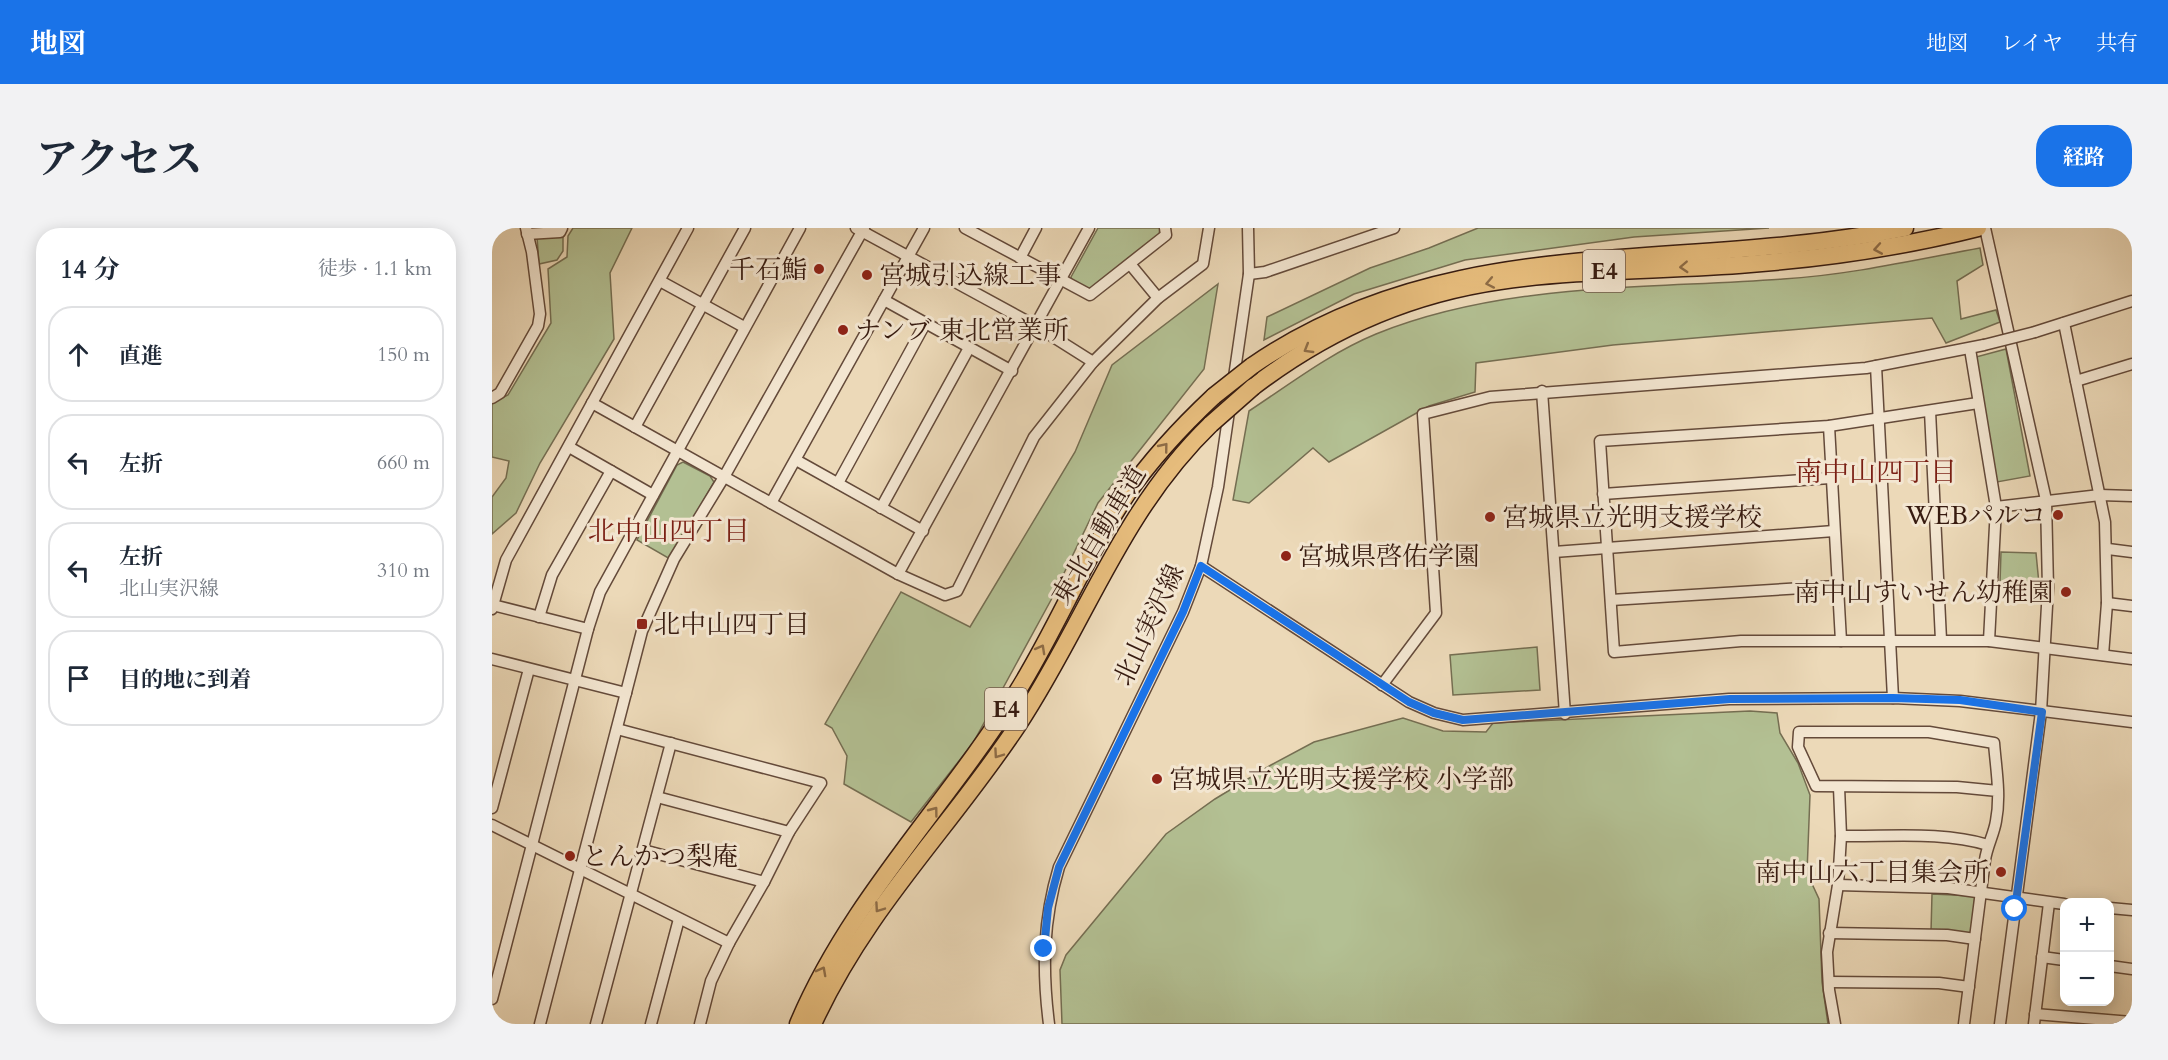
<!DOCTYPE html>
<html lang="ja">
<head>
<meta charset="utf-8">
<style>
  :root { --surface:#fff; --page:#f2f2f3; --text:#1f2937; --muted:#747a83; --line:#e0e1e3; --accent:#1a73e8 }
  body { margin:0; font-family:Cardo,"Noto Serif JP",serif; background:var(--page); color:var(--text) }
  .controls { position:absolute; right:18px; bottom:18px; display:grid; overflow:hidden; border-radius:12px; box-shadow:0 3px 15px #0003 }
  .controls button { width:54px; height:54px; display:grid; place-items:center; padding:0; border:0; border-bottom:2px solid var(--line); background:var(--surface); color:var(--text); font:30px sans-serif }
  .stop { position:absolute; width:18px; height:18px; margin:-14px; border:4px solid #1a73e8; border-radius:50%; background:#fff }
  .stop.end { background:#1a73e8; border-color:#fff; box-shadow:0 2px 6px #0008 }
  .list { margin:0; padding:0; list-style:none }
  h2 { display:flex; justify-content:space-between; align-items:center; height:78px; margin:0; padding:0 24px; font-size:26px }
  h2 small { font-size:20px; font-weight:400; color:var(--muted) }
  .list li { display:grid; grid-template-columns:39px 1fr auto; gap:18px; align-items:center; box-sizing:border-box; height:96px; margin:0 12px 12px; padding:0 12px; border:2px solid var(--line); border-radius:24px }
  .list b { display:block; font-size:22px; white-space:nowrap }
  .list p { margin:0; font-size:20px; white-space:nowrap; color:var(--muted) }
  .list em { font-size:20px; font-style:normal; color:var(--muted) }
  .icon { flex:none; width:33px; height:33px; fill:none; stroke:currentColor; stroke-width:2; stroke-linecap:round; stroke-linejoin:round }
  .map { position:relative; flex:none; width:1640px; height:796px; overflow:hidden; border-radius:24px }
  header { display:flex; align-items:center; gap:36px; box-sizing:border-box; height:84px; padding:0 30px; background:var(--accent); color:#fff }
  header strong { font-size:28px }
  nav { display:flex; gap:33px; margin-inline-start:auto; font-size:21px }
  .intro { display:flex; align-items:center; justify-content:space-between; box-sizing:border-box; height:144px; padding:0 36px }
  h1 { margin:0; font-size:42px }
  .button { padding:15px 27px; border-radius:24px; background:var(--accent); color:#fff; font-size:21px; font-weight:700 }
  main { display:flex; gap:36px; padding:0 36px }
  aside { flex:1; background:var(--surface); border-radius:24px; box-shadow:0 3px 15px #0003 }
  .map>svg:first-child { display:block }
</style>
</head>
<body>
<header>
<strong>地図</strong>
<nav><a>地図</a><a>レイヤ</a><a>共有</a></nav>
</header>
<div class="intro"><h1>アクセス</h1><a class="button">経路</a></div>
<main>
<aside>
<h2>14 分<small>徒歩 · 1.1 km</small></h2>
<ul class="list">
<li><svg class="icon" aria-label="ahead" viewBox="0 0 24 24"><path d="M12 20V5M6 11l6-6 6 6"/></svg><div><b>直進</b></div><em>150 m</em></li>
<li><svg class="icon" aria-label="left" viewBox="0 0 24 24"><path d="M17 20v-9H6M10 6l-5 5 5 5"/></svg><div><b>左折</b></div><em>660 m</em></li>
<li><svg class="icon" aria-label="left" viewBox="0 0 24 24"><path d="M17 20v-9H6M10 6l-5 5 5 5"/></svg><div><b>左折</b><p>北山実沢線</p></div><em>310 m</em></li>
<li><svg class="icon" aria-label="arrive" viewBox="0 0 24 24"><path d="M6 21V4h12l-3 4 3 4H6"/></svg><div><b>目的地に到着</b></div></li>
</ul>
</aside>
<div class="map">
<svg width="1640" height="796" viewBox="0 0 1640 796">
  <rect width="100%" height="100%" fill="#ecd9b8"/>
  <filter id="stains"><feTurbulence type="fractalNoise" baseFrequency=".00333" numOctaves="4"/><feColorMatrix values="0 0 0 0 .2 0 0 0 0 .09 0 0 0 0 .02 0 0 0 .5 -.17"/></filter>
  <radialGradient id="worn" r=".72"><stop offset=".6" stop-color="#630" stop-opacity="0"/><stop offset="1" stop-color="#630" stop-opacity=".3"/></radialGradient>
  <!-- green -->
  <g fill="#b3c093" stroke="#756e52" stroke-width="1.5">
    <path d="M81,0H140L118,45L122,111L48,235L24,285L0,306V269L14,250L17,233L0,229V175L16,167L59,95L56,41L75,29L76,8Z"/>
    <path d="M606,0H668L667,7L602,62L581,56L579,49Z"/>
    <path d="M986,0H1277L1142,9L973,32L862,66L772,112L775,89L878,40L937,20Z"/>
    <path d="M71,8V23L65,32L47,36L45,9Z"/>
    <path d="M1488,20L1491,37L1465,53L1469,91L1504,82L1508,94L1454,115L1440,90L1121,117L984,135L983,164L937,178L837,234L821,220L757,275L741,272L757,183C798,156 838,125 884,106C1013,54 1155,61 1291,51C1357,47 1423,32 1488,20Z"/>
    <path d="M726,56L712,141L606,275L559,372L481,515L419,594L352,556L355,528L340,500L333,496L409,364L478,399L583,224L620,137Z"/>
    <path d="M1514,121L1538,248L1505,254L1484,129Z"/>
    <path d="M191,234L218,248L222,254L178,331L145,312L185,237Z"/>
    <path d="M1509,324L1544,325L1547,356L1508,355Z"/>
    <path d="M1045,419L1048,462L961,467L958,427Z"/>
    <path d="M1258,483L1285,485L1288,505L1306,535L1318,567L1315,645L1327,671L1330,754L1336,796H570L568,742L574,727L674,606L723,571L779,537L822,514L911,490L951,503L994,504L1001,495Z"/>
    <path d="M1440,666L1483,668L1479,706L1439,704Z"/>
  </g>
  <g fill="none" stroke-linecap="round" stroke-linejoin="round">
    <defs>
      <g id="minor">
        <path d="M364,0L544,98L601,134"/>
        <path d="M473,0L598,67L674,7L673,0"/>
        <path d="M1493,0L1554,272L1556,360L1549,484L1508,796"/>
        <path d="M35,6L68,4L70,0"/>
        <path d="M528,30L544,0"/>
        <path d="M638,36L666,70"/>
        <path d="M757,46L773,44L902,0"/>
        <path d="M168,53L252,99"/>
        <path d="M392,72L520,143"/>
        <path d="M1572,95L1613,294L1615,375L1611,427"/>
        <path d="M1543,104L1640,73"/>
        <path d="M1478,121L1504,279L1497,413"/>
        <path d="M1384,138L1401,470"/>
        <path d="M1584,153L1640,136"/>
        <path d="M1050,163L1073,486"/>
        <path d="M0,170L8,165L46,98L48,86L40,24L34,0"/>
        <path d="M100,175L406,346L453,367L465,363L542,209L601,134L666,70L711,36L717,0"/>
        <path d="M1486,175L1337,198L1108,213L1122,424L1249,413H1497L1640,431"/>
        <path d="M1438,183L1449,412"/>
        <path d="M1337,198L1349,413"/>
        <path d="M143,199L253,0"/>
        <path d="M77,219L161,267"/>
        <path d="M304,232L431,303"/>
        <path d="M346,255L433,96"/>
        <path d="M1111,266L1338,250"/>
        <path d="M279,275L432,0"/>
        <path d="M1504,279L1608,267L1640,268"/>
        <path d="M389,280L477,120"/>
        <path d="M1616,321L1640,324"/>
        <path d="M1062,324L1342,303"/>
        <path d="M709,338L917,474L942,485L971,492L1237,471L1401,470L1468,473L1640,494"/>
        <path d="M406,346L597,0"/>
        <path d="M1119,372L1344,358"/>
        <path d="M1615,375L1640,378"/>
        <path d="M1,377L96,401"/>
        <path d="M0,381L14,332L196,0"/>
        <path d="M47,389L60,347L119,243"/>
        <path d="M0,431L134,465"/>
        <path d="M890,457L944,385L931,186L998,169L1374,140L1492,117"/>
        <path d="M125,501L329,555L297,604L272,654L237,715L219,753L208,796"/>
        <path d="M165,569L297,604"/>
        <path d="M0,580L37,441"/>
        <path d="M0,597L237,715"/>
        <path d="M1349,608C1397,609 1450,603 1496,617"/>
        <path d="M151,622L272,654"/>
        <path d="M1346,657L1456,660L1572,676"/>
        <path d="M1618,680L1640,682"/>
        <path d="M1337,705L1455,707L1483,711"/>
        <path d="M1550,729L1572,732"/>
        <path d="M1618,738L1640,741"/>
        <path d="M1337,754L1447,755L1477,759"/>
        <path d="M0,771L96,401L108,364L308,0"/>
        <path d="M1543,786L1640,794"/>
        <path d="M48,796L150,403L182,331L232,249L372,0"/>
        <path d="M104,796L179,515"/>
        <path d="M159,796L187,691"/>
        <path d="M557,796C550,741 551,692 567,639L691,384L709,338L726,259L757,46L756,0"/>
        <path d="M1343,796L1337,762L1335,724L1346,657L1349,608L1347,559"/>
        <path d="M1472,796C1479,741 1486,687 1493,632C1495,618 1502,606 1504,593C1509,567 1504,541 1502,515L1437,504H1307L1306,519L1324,558L1465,559L1506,563"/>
        <path d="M1542,796L1557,675"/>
      </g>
      <g id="highway">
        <path d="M760,138C960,0 1186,46 1413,0"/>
        <path d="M761,159C834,103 917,66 1008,53C1091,41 1175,43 1258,36C1335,30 1411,19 1486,0"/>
        <path d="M306,796C358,672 455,577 525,464C565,400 593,329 635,266C660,230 690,198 722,168"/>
        <path d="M321,796C374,680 457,601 526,497C594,394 628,284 719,196"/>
      </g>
    </defs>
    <!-- minor casing -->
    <use href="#minor" stroke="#644a3a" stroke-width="13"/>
    <!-- highway casing -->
    <use href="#highway" stroke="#371b10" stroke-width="19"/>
    <!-- minor -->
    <use href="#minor" stroke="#f3e6d1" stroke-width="10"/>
    <!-- highway -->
    <use href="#highway" stroke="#e6bc7c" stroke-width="16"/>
    <defs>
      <path id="minor-bridge" d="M1492,117L1543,104"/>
      <g id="highway-bridge">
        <path d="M722,168L760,138"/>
        <path d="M719,196L761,159"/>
      </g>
    </defs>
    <!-- minor-bridge casing -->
    <use href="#minor-bridge" stroke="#644a3a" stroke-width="13" stroke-linecap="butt"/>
    <!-- highway-bridge casing -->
    <use href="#highway-bridge" stroke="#371b10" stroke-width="19" stroke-linecap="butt"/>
    <!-- minor-bridge -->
    <use href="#minor-bridge" stroke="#f3e6d1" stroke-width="10"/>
    <!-- highway-bridge -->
    <use href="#highway-bridge" stroke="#e6bc7c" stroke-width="16"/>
  </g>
  <!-- one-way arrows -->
  <defs><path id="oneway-chevron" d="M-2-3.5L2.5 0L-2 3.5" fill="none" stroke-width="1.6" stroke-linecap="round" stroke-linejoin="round" transform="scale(1.5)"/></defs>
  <g stroke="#8e6c46">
    <use href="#oneway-chevron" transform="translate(1386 21) rotate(170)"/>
    <use href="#oneway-chevron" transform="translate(1192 39) rotate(177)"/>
    <use href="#oneway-chevron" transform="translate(998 55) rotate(169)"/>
    <use href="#oneway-chevron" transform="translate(816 121) rotate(149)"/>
    <use href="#oneway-chevron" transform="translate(672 219) rotate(-51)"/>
    <use href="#oneway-chevron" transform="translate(549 421) rotate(-61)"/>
    <use href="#oneway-chevron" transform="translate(506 526) rotate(125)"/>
    <use href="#oneway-chevron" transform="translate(442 583) rotate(-53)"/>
    <use href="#oneway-chevron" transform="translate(387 680) rotate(125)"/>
    <use href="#oneway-chevron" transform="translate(330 743) rotate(-62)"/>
  </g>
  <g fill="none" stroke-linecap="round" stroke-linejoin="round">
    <!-- route -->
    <path stroke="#1a73e8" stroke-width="8" d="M552,721L556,680L567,639L691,384L709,338L917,474L942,485L971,492L1238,471L1401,470L1468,472L1550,484L1523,681"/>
  </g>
  <!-- markers -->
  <g fill="#8f2418" stroke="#f3e6d1" stroke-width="2">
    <circle cx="327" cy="41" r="6"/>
    <circle cx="375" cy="47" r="6"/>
    <circle cx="351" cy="102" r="6"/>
    <circle cx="1566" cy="287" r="6"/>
    <circle cx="998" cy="289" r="6"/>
    <circle cx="794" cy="328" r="6"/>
    <circle cx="1574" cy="364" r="6"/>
    <rect x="144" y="390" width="12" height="12" rx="3"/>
    <circle cx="665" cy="551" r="6"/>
    <circle cx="78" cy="628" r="6"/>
    <circle cx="1509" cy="644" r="6"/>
  </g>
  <g text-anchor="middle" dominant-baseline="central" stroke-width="6" stroke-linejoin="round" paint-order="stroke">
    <!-- shield labels -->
    <g fill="#f3e6d1" stroke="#6f584a" stroke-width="1.5">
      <rect x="1091" y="22" width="42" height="42" rx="4.5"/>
      <rect x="493" y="460" width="42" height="42" rx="4.5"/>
    </g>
    <g font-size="24" font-weight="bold" fill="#371b10">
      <text x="1112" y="43">E4</text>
      <text x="514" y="481">E4</text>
    </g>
    <!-- poi labels -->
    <g font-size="26" fill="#371b10" stroke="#f3e6d1" text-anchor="start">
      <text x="315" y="41" text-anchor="end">千石鮨</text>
      <text x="387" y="47">宮城引込線工事</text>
      <text x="363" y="102">ナンブ 東北営業所</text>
      <text x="1554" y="287" text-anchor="end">WEBパルコ</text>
      <text x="1010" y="289">宮城県立光明支援学校</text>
      <text x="806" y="328">宮城県啓佑学園</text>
      <text x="1562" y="364" text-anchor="end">南中山すいせん幼稚園</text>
      <text x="162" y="396">北中山四丁目</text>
      <text x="677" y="551">宮城県立光明支援学校 小学部</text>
      <text x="90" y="628">とんかつ梨庵</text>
      <text x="1497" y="644" text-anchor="end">南中山六丁目集会所</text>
    </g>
    <!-- street labels -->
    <g font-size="26" fill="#371b10" stroke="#f3e6d1">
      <text transform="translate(607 307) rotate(-59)">東北自動車道</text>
      <text transform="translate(657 397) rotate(-65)">北山実沢線</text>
    </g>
    <!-- neighbourhood labels -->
    <g font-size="27" fill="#7a1f14" stroke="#f3e6d1">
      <text x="1384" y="244">南中山四丁目</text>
      <text x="177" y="303">北中山四丁目</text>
    </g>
  </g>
  <rect width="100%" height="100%" filter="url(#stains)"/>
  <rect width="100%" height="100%" fill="url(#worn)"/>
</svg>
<div class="controls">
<button>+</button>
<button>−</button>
</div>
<div class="stop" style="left:1523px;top:681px"></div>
<div class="stop end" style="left:552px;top:721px"></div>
</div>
</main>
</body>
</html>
